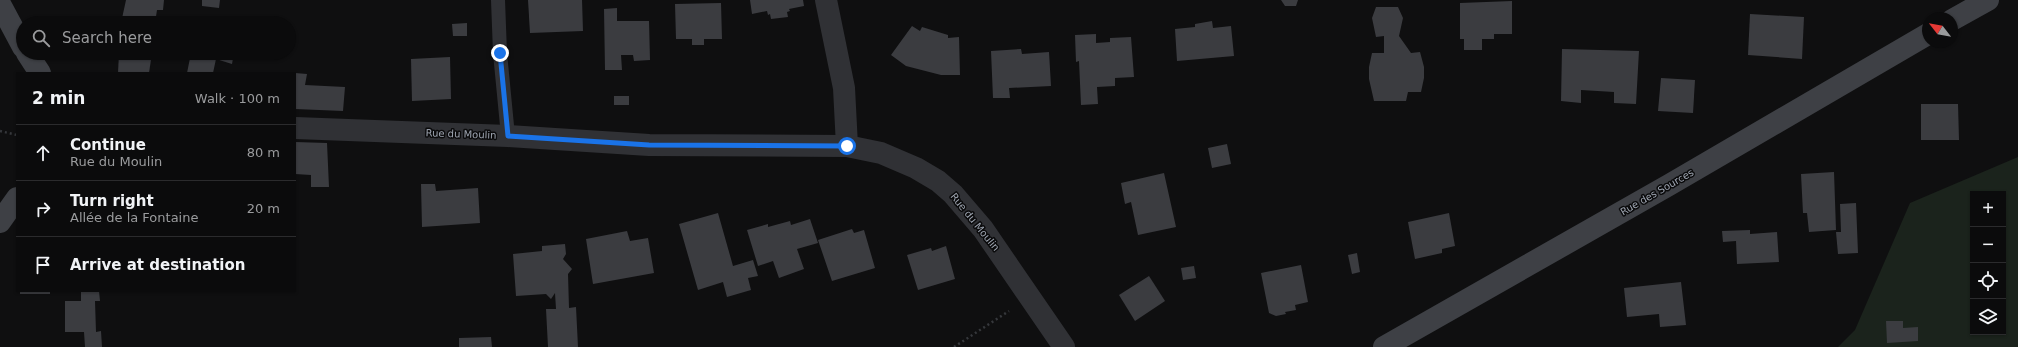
<!DOCTYPE html>
<html lang="en">
<head>
<meta charset="utf-8">
<style>
  :root { --surface:#0b0b0c; --page:#19191a; --text:#f1f3f6; --muted:#9a9b9d; --line:#2b2b2d }
  body { margin:0; font-family:"DejaVu Sans",sans-serif; background:var(--page); color:var(--text) }
  .controls { position:absolute; right:12px; bottom:12px; display:grid; overflow:hidden; border-radius:0px; box-shadow:0 1px 3px #0004 }
  .controls button { width:36px; height:36px; display:grid; place-items:center; padding:0; border:0; border-bottom:1px solid var(--line); background:var(--surface); color:var(--text); font:20px sans-serif }
  .compass { position:absolute; left:1922px; top:12px; width:36px; height:36px; border-radius:50%; background:var(--surface); box-shadow:0 1px 3px #0004; rotate:301deg }
  .stop { position:absolute; width:12px; height:12px; margin:-9px; border:3px solid #1a73e8; border-radius:50%; background:#fff }
  .stop.end { background:#1a73e8; border-color:#fff; box-shadow:0 1px 4px #0008 }
  .list { margin:0; padding:0; list-style:none }
  h2 { display:flex; justify-content:space-between; align-items:center; height:52px; margin:0; padding:0 16px; font-size:17px }
  h2 small { font-size:13px; font-weight:400; color:var(--muted) }
  .list li { display:grid; grid-template-columns:26px 1fr auto; gap:12px; align-items:center; box-sizing:border-box; height:56px; padding:0 16px; border-top:1px solid var(--line) }
  .list b { display:block; font-size:15px; white-space:nowrap }
  .list p { margin:0; font-size:13px; white-space:nowrap; color:var(--muted) }
  .list em { font-size:13px; font-style:normal; color:var(--muted) }
  .icon { flex:none; width:22px; height:22px; fill:none; stroke:currentColor; stroke-width:2; stroke-linecap:round; stroke-linejoin:round }
  .map { position:relative; flex:none; width:2018px; height:347px; overflow:hidden }
  .search { position:absolute; background:var(--surface); box-shadow:0 1px 3px #0004; left:16px; top:16px; width:280px; height:44px; display:flex; align-items:center; gap:10px; box-sizing:border-box; padding:0 14px; border-radius:22px; color:var(--muted); font-size:15px }
  .panel { position:absolute; background:var(--surface); box-shadow:0 1px 3px #0004; left:16px; top:72px; width:280px; height:220px; border-radius:0px }
  .map>svg:first-child { display:block }
</style>
</head>
<body>
<div class="map">
<svg width="2018" height="347" viewBox="0 0 2018 347">
  <rect width="100%" height="100%" fill="#0f0f10"/>
  <!-- green -->
  <path fill="#1b231c" fill-rule="evenodd" d="M2018,157V347H1838L1855,330L1910,203ZM1973,194H2003V332H1973Z"/>
  <!-- building -->
  <g fill="#3b3c40">
    <path d="M126,0H164L163,10H157L155,23H121Z"/>
    <path d="M202,0H220L219,8L202,6Z"/>
    <path d="M528,0H582L583,31L530,33Z"/>
    <path d="M750,0H803L804,6L789,9L790,11L787,12L788,17L771,19L770,14L768,15L767,11L752,14Z"/>
    <path d="M1281,0H1298L1296,6H1285Z"/>
    <path d="M1512,1V34H1494V39H1482V50H1464V39H1460V3Z"/>
    <path d="M721,3L722,39H704V45H692V39H676L675,4Z"/>
    <path d="M1376,7H1398L1403,18L1399,36L1411,53L1420,52L1424,67V78L1421,92H1408L1406,101H1374L1369,79V67L1372,53H1384V36L1376,37L1372,18Z"/>
    <path d="M617,8V21H649L650,60L634,61L633,55H621L622,70H605L604,9Z"/>
    <path d="M1750,14L1804,17L1802,59L1748,55Z"/>
    <path d="M1212,21L1213,28L1231,26L1234,56L1177,61L1175,29L1195,27V24Z"/>
    <path d="M467,23V36H453L452,24Z"/>
    <path d="M912,26L920,31L922,27L948,35V38L959,37L960,75H941L906,66L891,55Z"/>
    <path d="M1096,34V43L1110,42V38L1131,37L1134,77L1115,78V86L1097,87L1098,104L1081,105L1079,61L1076,62L1075,35Z"/>
    <path d="M1021,49L1022,54L1049,52L1051,86L1009,88L1010,98H993L991,51Z"/>
    <path d="M1562,49L1639,51L1636,104L1614,103V92L1581,90V103L1561,101Z"/>
    <path d="M119,53H152L149,73H118Z"/>
    <path d="M191,53H234L232,64L216,59L213,73H187Z"/>
    <path d="M450,57L451,99L412,101L411,59Z"/>
    <path d="M295,73L307,74L305,85L345,87L343,111L295,109Z"/>
    <path d="M1661,78L1695,80L1693,113L1658,111Z"/>
    <rect x="614" y="96" width="15" height="9"/>
    <path d="M1921,104H1958L1959,140H1921Z"/>
    <path d="M295,142L327,143L329,187H311V175L295,174Z"/>
    <path d="M1227,144L1231,164L1212,168L1208,148Z"/>
    <path d="M1834,172L1836,230L1809,232L1807,213H1803L1801,174Z"/>
    <path d="M1164,173L1176,227L1138,235L1131,202L1125,204L1121,183Z"/>
    <path d="M421,184H435L436,191L478,188L480,223L422,227Z"/>
    <path d="M1856,203L1858,253L1838,254L1836,232H1841L1840,204Z"/>
    <path d="M718,213L733,266L753,260L758,276L748,278L751,290L727,297L723,282L698,290L679,224Z"/>
    <path d="M1449,213L1455,246L1442,249V253L1415,259L1408,222Z"/>
    <path d="M810,219L818,243L797,249L804,269L779,278L773,261L758,266L747,230L768,224V227L790,221L791,225Z"/>
    <path d="M852,229L854,233L864,230L875,268L832,281L818,240Z"/>
    <path d="M1750,230V234L1777,232L1779,262L1737,264L1736,241L1723,242L1722,231Z"/>
    <path d="M627,231L630,241L648,238L654,273L593,284L586,239Z"/>
    <path d="M565,244L566,254L563,259L572,269L568,274L569,308L576,307L578,347H548L546,309H556L555,293L551,299L546,294L516,296L513,254L542,251V246Z"/>
    <path d="M946,246L955,279L918,290L907,255L931,248L932,251Z"/>
    <path d="M1357,253L1360,272L1352,274L1348,255Z"/>
    <path d="M1301,265L1308,302L1295,305L1296,310L1285,312L1286,314L1276,316L1269,313L1261,273Z"/>
    <path d="M1194,266L1196,278L1183,280L1181,268Z"/>
    <path d="M1149,276L1165,301L1135,321L1119,295Z"/>
    <path d="M1681,282L1686,325L1660,327L1659,314L1627,317L1624,288Z"/>
    <rect x="20" y="291" width="30" height="3"/>
    <path d="M81,291H99L100,301H95L96,332L101,331L102,347H85L84,332H65V301H81Z"/>
    <path d="M1886,321H1903V328L1918,327V341L1887,343Z"/>
    <path d="M491,337L492,347H459V338Z"/>
  </g>
  <g fill="none" stroke-linecap="round" stroke-linejoin="round">
    <!-- path -->
    <g stroke="#36383c" stroke-width="2.5" stroke-dasharray="2 3" stroke-linecap="butt">
      <path d="M0,131L17,135"/>
      <path d="M954,347L1009,311"/>
    </g>
    <!-- lane -->
    <path stroke="#303135" stroke-width="14" d="M498,0L500,53L508,136"/>
    <!-- street -->
    <g stroke="#303135" stroke-width="22">
      <path d="M826,0L844,88L847,146"/>
      <path d="M295,128L508,136L649,145L847,146L881,153L916,168L938,181L953,194L983,229L1064,347"/>
    </g>
    <!-- secondary -->
    <g stroke="#3e4045" stroke-width="22">
      <path d="M0,4L23,47"/>
      <path d="M1952,20L1988,0"/>
      <path d="M27,53L40,73"/>
      <path d="M0,222L17,198"/>
      <path d="M1384,347L1669,185L1928,34"/>
    </g>
  </g>
  <g fill="none" stroke-linecap="round" stroke-linejoin="round">
    <!-- route -->
    <path stroke="#1a73e8" stroke-width="5" d="M500,53L508,136L649,145L847,146"/>
  </g>
  <g text-anchor="middle" dominant-baseline="central" stroke-width="3" stroke-linejoin="round" paint-order="stroke">
    <!-- street labels -->
    <g font-size="10" fill="#9fa6b2" stroke="#0a0a0b">
      <text transform="translate(461 134) rotate(2)">Rue du Moulin</text>
      <text transform="translate(1657 192) rotate(-30)">Rue des Sources</text>
      <text transform="translate(975 222) rotate(51)">Rue du Moulin</text>
    </g>
  </g>
</svg>
<div class="controls">
<button>+</button>
<button>−</button>
<button><svg class="icon" aria-label="locate" viewBox="0 0 24 24"><circle cx="12" cy="12" r="6"/><path d="M12 2v4M12 18v4M2 12h4M18 12h4"/></svg></button>
<button><svg class="icon" aria-label="layers" viewBox="0 0 24 24"><path d="M12 4l9 5-9 5-9-5zM3 14l9 5 9-5"/></svg></button>
</div>
<svg class="compass" viewBox="-18 -18 36 36"><path d="M0-13l5 13h-10z" fill="#e53935"/><path d="M0 13l5-13h-10z" fill="#9a9b9d"/></svg>
<div class="stop" style="left:847px;top:146px"></div>
<div class="stop end" style="left:500px;top:53px"></div>
<div class="search"><svg class="icon" aria-label="search" viewBox="0 0 24 24"><circle cx="10" cy="10" r="6"/><path d="M15 15l6 6"/></svg>Search here</div>
<section class="panel">
<h2>2 min<small>Walk · 100 m</small></h2>
<ul class="list">
<li><svg class="icon" aria-label="ahead" viewBox="0 0 24 24"><path d="M12 20V5M6 11l6-6 6 6"/></svg><div><b>Continue</b><p>Rue du Moulin</p></div><em>80 m</em></li>
<li><svg class="icon" aria-label="right" viewBox="0 0 24 24"><path d="M7 20v-9h11M14 6l5 5-5 5"/></svg><div><b>Turn right</b><p>Allée de la Fontaine</p></div><em>20 m</em></li>
<li><svg class="icon" aria-label="arrive" viewBox="0 0 24 24"><path d="M6 21V4h12l-3 4 3 4H6"/></svg><div><b>Arrive at destination</b></div></li>
</ul>
</section>
</div>
</body>
</html>
